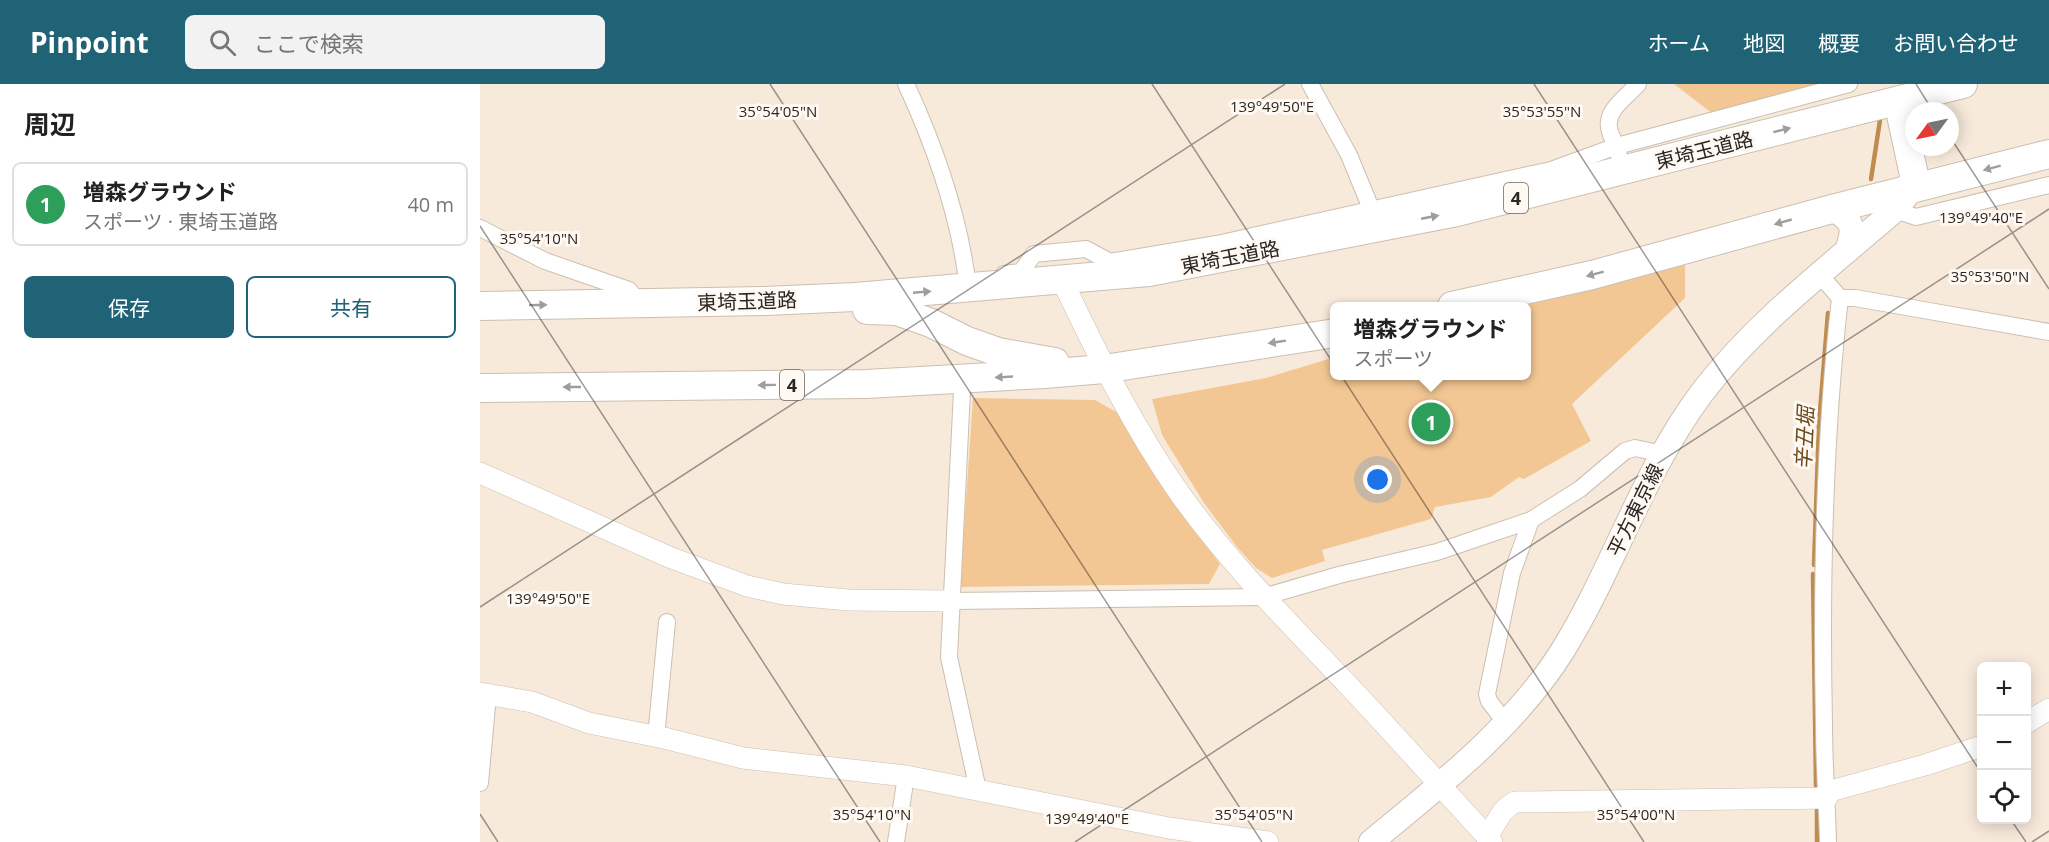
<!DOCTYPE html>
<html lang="ja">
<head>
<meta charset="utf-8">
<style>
  :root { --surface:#fff; --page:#f2f2f2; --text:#222; --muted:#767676; --line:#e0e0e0; --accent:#206276 }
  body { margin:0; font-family:"Open Sans","Noto Sans JP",sans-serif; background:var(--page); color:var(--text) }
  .controls { position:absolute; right:18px; bottom:18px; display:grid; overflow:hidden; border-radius:9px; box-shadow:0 3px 15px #0003 }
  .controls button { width:54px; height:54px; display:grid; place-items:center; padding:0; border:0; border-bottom:2px solid var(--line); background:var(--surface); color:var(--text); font:30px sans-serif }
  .compass { position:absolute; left:1425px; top:18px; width:54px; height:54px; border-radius:50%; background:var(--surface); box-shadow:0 3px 15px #0003; rotate:237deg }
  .you { position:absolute; left:898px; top:396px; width:21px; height:21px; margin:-15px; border:4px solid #fff; border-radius:50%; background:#1a73e8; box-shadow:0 0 0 9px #1a73e833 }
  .badge { display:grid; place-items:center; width:39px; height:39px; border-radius:50%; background:var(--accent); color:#fff; font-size:20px; font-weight:700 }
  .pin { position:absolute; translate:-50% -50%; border:3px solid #fff; box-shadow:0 2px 6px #0006 }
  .popup { position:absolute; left:850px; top:218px; width:201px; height:78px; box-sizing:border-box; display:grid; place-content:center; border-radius:9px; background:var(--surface); filter:drop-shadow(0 2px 4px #0005); font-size:20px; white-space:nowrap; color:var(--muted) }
  .popup b { font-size:22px; color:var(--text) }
  .popup::after { content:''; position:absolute; left:50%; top:100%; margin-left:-12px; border:12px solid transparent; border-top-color:var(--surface) }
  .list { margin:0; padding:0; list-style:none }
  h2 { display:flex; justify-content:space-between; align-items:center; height:78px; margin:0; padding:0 24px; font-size:26px }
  h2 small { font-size:20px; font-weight:400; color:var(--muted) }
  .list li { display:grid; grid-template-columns:39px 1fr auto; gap:18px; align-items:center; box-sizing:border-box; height:84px; margin:0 12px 12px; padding:0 12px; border:2px solid var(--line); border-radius:9px }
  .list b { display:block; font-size:22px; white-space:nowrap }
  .list p { margin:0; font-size:20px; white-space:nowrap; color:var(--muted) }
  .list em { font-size:20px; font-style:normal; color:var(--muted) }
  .actions { display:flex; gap:12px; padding:18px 24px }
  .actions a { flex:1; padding:14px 0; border:2px solid var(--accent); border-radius:9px; text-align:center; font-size:21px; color:var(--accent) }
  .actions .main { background:var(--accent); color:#fff }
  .icon { flex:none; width:33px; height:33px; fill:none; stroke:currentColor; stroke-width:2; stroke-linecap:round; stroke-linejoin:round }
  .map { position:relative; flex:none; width:1569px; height:758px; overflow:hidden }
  header { display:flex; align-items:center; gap:36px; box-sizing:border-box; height:84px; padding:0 30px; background:var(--accent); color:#fff }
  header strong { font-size:28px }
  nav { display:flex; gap:33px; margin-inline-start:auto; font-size:21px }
  .search { width:420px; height:54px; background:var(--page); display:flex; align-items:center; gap:15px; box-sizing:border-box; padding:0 21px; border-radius:9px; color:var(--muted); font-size:22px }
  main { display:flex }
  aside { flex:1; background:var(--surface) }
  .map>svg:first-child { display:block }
</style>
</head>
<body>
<header>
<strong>Pinpoint</strong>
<div class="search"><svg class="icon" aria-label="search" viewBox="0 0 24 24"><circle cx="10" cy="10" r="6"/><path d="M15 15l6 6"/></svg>ここで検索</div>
<nav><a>ホーム</a><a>地図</a><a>概要</a><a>お問い合わせ</a></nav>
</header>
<main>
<aside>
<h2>周辺<small></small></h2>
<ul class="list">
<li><span class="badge" style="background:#2e9e5b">1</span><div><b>増森グラウンド</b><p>スポーツ · 東埼玉道路</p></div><em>40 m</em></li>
</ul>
<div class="actions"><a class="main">保存</a><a>共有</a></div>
</aside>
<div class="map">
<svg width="1569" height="758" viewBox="0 0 1569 758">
  <rect width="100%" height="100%" fill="#f8eadb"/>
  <!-- green -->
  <g fill="#f3c793">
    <path d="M1194,0H1342L1233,30Z"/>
    <path d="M1205,181V214L1092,320L1111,357L1044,395L1039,393L1011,413L955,423L951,435L842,466L845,477L792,494L776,484L757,463L724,419L682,351L672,315L786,294L855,273V292H1047V222H1038Z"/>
    <path d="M493,314L615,316L638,329L683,404L740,480L729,500L480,503Z"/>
  </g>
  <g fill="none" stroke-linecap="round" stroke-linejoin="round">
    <!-- stream -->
    <g stroke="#be8c4f" stroke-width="4.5">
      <path d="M1391,95L1400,36"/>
      <path d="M1334,481L1339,340L1348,229"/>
      <path d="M1333,490L1336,702"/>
      <path d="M1337,720V758"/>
    </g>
    <defs>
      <g id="minor">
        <path d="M426,0C456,65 480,133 488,204"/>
        <path d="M830,0L869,71L892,127"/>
        <path d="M1139,72C1137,62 1133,57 1130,48C1123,27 1146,14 1158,0"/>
        <path d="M1415,126L1436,133L1569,101"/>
        <path d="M0,144L65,177L149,206L160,220"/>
        <path d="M524,190L541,188L554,170L606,165L630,178L737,160L1071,86L1137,62L1369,0"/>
        <path d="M1340,191L1360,214C1344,355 1341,498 1344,640C1344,679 1347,719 1348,758"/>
        <path d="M1360,214H1375L1569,248"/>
        <path d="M482,307L469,573L498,706"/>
        <path d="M471,517L783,513L859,491L957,468L1051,436"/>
        <path d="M1025,638L1009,617L1007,610L1032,489L1051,436L1100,405L1145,367L1155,364L1183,370"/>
        <path d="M176,653L187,538"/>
        <path d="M0,699L8,611"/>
        <path d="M416,758L426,692"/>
      </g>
      <g id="tertiary">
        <path d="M582,196C617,270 653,343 700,410C750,480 809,539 868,601C917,653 964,706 1012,758"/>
        <path d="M0,389L189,473L267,502L303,510L368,516L471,517"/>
        <path d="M0,609L52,618L109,639L184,654L263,674L426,692L689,744L788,758"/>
        <path d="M1546,639L1569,625"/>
        <path d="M1347,708L1445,681L1502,662"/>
        <path d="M1006,752C1020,738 1017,728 1035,718L1347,714"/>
      </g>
      <g id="secondary">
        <path d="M1352,125C1374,137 1375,143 1367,167"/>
        <path d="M891,758C960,701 1035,643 1083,566C1134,483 1163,388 1221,310C1275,239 1348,184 1415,126L1432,105"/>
      </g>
      <g id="trunk">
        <path d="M1418,17L1434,91L1432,105"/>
        <path d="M0,222L285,217L375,213L669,188L977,128L1483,0"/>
        <path d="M972,222L1112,191L1352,125L1569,70"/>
        <path d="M387,226L417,227L451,239L487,257L518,268L575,278"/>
        <path d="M0,304L386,300L564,290L624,285L855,249"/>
      </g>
    </defs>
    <!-- minor casing -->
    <use href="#minor" stroke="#cbbfb0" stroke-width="18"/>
    <!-- tertiary casing -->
    <use href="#tertiary" stroke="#cbbfb0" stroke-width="22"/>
    <!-- secondary casing -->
    <use href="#secondary" stroke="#cbbfb0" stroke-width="26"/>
    <!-- trunk casing -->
    <use href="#trunk" stroke="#cbbfb0" stroke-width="30"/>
    <!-- minor -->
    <use href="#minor" stroke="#fff" stroke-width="16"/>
    <!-- tertiary -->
    <use href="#tertiary" stroke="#fff" stroke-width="21"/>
    <!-- secondary -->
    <use href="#secondary" stroke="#fff" stroke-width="24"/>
    <!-- trunk -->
    <use href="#trunk" stroke="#fff" stroke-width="28"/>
  </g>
  <!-- one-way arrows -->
  <defs><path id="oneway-solid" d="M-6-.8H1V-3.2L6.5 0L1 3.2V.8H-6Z" transform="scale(1.5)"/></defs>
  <g fill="#a09d9b">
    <use href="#oneway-solid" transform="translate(1302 46) rotate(-14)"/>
    <use href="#oneway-solid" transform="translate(1512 84) rotate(165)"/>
    <use href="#oneway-solid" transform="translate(950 133) rotate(-11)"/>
    <use href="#oneway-solid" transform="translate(1303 138) rotate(164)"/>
    <use href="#oneway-solid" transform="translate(1115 190) rotate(165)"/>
    <use href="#oneway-solid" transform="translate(442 208) rotate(-5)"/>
    <use href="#oneway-solid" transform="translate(58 221) rotate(-1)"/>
    <use href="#oneway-solid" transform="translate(797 258) rotate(171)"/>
    <use href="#oneway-solid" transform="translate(524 293) rotate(177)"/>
    <use href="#oneway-solid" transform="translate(287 301) rotate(179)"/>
    <use href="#oneway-solid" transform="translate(92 303) rotate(180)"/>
  </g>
  <!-- ticks -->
  <path fill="none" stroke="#2b2621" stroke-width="1.5" stroke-opacity="0.45" d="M290,0L782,758M672,0L1164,758M1054,0L1502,690M1436,0L1453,27M1470,53L1569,205M0,142L400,758M0,523L805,0M0,730L18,758M1531,736L1546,758M595,758L1569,125M1552,758L1569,747"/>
  <g text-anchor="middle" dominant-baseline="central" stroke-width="6" stroke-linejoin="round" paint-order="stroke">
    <!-- shield labels -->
    <g fill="#fff9f3" stroke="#6b6560" stroke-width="1.5">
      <rect x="1024" y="99" width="24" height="30" rx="4.5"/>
      <rect x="300" y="286" width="24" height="30" rx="4.5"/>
    </g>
    <g font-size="18" font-weight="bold" fill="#2b2621">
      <text x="1036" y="114">4</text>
      <text x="312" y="301">4</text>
    </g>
    <!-- street labels -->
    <g font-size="20" fill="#2b2621" stroke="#fff9f3">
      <text transform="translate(1224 66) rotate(-14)">東埼玉道路</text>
      <text transform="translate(750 173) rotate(-11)">東埼玉道路</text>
      <text transform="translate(267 217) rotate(-2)">東埼玉道路</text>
      <text transform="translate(1155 426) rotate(-64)">平方東京線</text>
    </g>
    <!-- water labels -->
    <g font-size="21" font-style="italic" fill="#6c491b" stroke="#fff9f3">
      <text transform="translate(1324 354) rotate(-87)">辛丑堀</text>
    </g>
  </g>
  <g font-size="15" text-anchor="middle" fill="#2b2621" stroke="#fff9f3" stroke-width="6" stroke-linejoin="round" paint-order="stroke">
    <text x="792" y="28">139°49'50"E</text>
    <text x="298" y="33">35°54'05"N</text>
    <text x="1062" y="33">35°53'55"N</text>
    <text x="1501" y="139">139°49'40"E</text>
    <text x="59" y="160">35°54'10"N</text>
    <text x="1510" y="198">35°53'50"N</text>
    <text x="68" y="520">139°49'50"E</text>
    <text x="392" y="736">35°54'10"N</text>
    <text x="774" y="736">35°54'05"N</text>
    <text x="1156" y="736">35°54'00"N</text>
    <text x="607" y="740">139°49'40"E</text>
  </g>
</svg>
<div class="controls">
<button>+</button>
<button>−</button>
<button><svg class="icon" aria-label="locate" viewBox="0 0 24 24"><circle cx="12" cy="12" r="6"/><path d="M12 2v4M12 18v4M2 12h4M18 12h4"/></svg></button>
</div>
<svg class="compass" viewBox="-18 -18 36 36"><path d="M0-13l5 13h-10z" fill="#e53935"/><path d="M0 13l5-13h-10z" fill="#767676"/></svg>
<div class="you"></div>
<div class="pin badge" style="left:951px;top:338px;background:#2e9e5b">1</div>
<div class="popup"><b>増森グラウンド</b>スポーツ</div>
</div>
</main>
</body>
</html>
